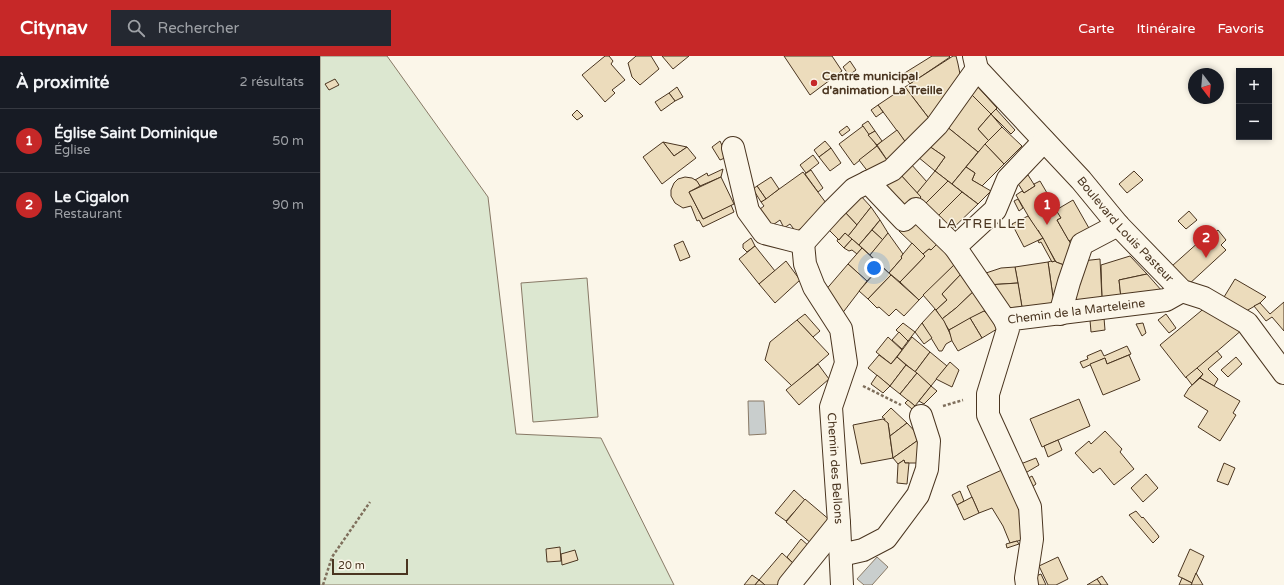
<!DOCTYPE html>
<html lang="fr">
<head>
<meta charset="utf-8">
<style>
  :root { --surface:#171b24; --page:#242831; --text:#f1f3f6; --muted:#9ea1a6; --line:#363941; --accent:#c62828 }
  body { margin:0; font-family:"Varela Round",sans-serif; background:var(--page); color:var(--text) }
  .controls { position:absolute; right:12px; top:12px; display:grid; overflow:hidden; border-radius:0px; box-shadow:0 2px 6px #0003 }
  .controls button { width:36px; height:36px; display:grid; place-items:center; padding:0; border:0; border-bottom:1px solid var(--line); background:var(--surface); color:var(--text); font:20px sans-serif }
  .compass { position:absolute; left:868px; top:12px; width:36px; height:36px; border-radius:50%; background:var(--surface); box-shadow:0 2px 6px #0003; rotate:164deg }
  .scale { position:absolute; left:12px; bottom:10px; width:76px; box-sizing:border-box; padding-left:4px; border:2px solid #4a3520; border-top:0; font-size:11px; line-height:14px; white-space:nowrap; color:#4a3520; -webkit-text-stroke:3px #fbf6e9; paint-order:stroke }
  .you { position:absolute; left:554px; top:212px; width:14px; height:14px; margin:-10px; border:3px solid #fff; border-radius:50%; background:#1a73e8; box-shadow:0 0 0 6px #1a73e833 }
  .badge { display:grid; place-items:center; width:26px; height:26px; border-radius:50%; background:var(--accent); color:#fff; font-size:13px; font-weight:700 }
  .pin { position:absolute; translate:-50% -33px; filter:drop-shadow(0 1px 2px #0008) }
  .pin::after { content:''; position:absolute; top:21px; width:14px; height:12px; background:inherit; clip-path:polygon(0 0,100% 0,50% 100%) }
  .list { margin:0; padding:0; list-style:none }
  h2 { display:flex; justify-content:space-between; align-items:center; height:52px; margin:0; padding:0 16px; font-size:17px }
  h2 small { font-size:13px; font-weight:400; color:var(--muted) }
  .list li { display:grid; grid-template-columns:26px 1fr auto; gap:12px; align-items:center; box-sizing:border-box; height:64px; padding:0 16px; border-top:1px solid var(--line) }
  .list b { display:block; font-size:15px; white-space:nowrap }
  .list p { margin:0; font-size:13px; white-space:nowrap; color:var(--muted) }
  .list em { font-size:13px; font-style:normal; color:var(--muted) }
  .icon { flex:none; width:22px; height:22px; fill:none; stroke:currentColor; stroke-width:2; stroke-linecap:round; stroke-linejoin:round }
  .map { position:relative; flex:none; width:964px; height:529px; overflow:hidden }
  header { display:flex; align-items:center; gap:24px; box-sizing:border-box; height:56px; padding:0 20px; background:var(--accent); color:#fff }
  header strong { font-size:19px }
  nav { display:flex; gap:22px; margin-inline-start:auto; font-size:14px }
  .search { width:280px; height:36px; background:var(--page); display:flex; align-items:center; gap:10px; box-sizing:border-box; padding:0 14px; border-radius:0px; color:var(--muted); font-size:15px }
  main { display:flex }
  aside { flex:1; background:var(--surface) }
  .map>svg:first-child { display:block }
</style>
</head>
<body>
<header>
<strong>Citynav</strong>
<div class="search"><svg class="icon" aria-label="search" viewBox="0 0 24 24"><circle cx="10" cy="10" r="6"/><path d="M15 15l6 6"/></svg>Rechercher</div>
<nav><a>Carte</a><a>Itinéraire</a><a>Favoris</a></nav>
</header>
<main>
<aside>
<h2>À proximité<small>2 résultats</small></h2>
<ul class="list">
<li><span class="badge">1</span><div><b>Église Saint Dominique</b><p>Église</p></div><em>50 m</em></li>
<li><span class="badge">2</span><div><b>Le Cigalon</b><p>Restaurant</p></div><em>90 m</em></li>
</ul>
</aside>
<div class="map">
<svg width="964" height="529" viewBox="0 0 964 529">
  <rect width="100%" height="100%" fill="#fbf6e9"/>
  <!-- green -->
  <g fill="#dce7d0" stroke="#887966">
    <path d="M0,0H67L168,141L196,378L281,382L354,529H0Z"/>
    <path d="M267,222L278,361L213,366L201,227Z"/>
  </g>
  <!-- water -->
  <g fill="#c9cecd" stroke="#887966">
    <path d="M428,345H444L446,378L429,379Z"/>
    <path d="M557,501L568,511L552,529H544L537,523Z"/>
  </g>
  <!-- building -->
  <g fill="#ecdcbc" stroke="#4a3520">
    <path d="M285,0H289L293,5L291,8L305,24L292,34L295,37L285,46L262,19Z"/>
    <path d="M316,0H331L339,13L320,29L312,21L308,7Z"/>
    <path d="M342,0H369L353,13Z"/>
    <path d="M464,0H512L522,15L490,39Z"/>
    <path d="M612,0H629L630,1L590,28L583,18Z"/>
    <path d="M633,0H636L638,8L640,18L639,23L611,65L585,31Z"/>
    <path d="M530,5L536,14L529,19L523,11Z"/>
    <path d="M15,23L19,29L9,34L5,28Z"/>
    <path d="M657,30L677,52L671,58L650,37Z"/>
    <path d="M357,31L363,41L355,45L349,37Z"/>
    <path d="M585,31L611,65L589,91L558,49Z"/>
    <path d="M349,37L355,45L341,55L335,46Z"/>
    <path d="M650,37L671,58L658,73L669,85L658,96L626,70Z"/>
    <path d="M558,49L563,56L556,61L551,54Z"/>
    <path d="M676,53L695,74L691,78L671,58Z"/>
    <path d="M257,54L263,60L257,64L252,59Z"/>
    <path d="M671,58L682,71L669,85L658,73Z"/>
    <path d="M548,65L555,75L548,79L542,69Z"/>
    <path d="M527,70L530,74L522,80L519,76Z"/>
    <path d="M543,70L557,90L534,109L519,88Z"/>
    <path d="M626,70L658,96L632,128L615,115L625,101L609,90Z"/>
    <path d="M682,71L702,90L684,108L665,88Z"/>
    <path d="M577,74L589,91L569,107L557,89Z"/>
    <path d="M555,75L562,85L557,89L548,79Z"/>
    <path d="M400,85L407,101L400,104L392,91Z"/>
    <path d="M505,85L511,92L499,101L494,94Z"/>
    <path d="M343,86L367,91L354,100Z"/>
    <path d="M343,86L354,100L367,91L376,102L342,128L323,101Z"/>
    <path d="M665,88L684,108L662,130L652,124L655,117L646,111Z"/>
    <path d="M557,90L569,107L549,117L539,104Z"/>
    <path d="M609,90L625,101L615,115L598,101Z"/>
    <path d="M511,92L521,107L510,115L499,101Z"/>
    <path d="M493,99L499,107L486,117L480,109Z"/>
    <path d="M590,107L607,126L597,137L579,117Z"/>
    <path d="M646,111L655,117L652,124L671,135L658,148L632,128Z"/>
    <path d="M403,113L401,121L380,130L375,124L387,117L388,120Z"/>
    <path d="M491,114L503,132L498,136L485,118Z"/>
    <path d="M615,115L628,125L604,149L598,144L601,141L597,137Z"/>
    <path d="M814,115L823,124L807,137L799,128Z"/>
    <path d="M483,116L509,151L476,176L470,168L464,172L460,164L447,173L435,157L444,150L441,146Z"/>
    <path d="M579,117L601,141L588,156L564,131Z"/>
    <path d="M708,119L715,130L704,137L697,126Z"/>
    <path d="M365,121L372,122L377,125L380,130L369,136L383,163L411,149L414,156L383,171L379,164L377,165L371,150L363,152L355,147L351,140V134L354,127L358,123Z"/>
    <path d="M401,121L414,148L383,163L369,136Z"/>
    <path d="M451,121L459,133L446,143L437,130Z"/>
    <path d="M628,125L642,136L617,161L604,149Z"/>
    <path d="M720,125L737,154L741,162L737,164L755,195L744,209L736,206L718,174L717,175L696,139L702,135L704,137L715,130L714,128Z"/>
    <path d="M437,130L446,143L441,146L433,133Z"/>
    <path d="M642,136L658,148L628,177L617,161Z"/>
    <path d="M540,139L551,151L537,169L523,154Z"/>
    <path d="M698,143L703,152L699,155L694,145Z"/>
    <path d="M753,144L770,174L749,185L737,164L741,162L736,154Z"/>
    <path d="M551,151L560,164L539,189L528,180Z"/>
    <path d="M523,154L537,169L528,180L525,177L519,184L508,173Z"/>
    <path d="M869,155L877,164L866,173L858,165Z"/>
    <path d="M594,159L620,185L611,194L609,193L603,198L579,175Z"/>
    <path d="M708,160L723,182L704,191L692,168Z"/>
    <path d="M560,164L568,177L563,184L552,174Z"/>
    <path d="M552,174L563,184L550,199L539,189Z"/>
    <path d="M898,174L906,184L901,189L906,194L868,229L852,210L890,176L892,179Z"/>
    <path d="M525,177L532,183L524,192L517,185L518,183L519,184Z"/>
    <path d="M568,177L583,198L581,201L582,202L569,217L550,199Z"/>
    <path d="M431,182L435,190L427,196L423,192V188Z"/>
    <path d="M723,182L735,205L732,206L721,186L719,187L718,185Z"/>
    <path d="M532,183L542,192L537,198L532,194L529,195L524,192Z"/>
    <path d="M363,185L370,201L360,205L354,189Z"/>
    <path d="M620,185L637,206L599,244L580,226L605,200L603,198L609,193L611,194Z"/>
    <path d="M592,187L605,200L580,226L569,217L582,202L581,201L583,198Z"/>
    <path d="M435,190L455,215L439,228L419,203Z"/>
    <path d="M542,192L561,210L547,225L528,208Z"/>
    <path d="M810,200L827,218L799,224L801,242L782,243L781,209Z"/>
    <path d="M780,203L782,243L753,246L762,205Z"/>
    <path d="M466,205L480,224L455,247L439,228Z"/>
    <path d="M731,205L732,206L735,205L736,206L744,209L734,248L728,206Z"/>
    <path d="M637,206L643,216L622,238L627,244L616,254L603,239Z"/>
    <path d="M728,206L734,248L702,251L695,211Z"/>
    <path d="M528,208L547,225L521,259L504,236Z"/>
    <path d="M561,210L571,219L548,243L539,235Z"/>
    <path d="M695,211L698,227L667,229L660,219L681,212Z"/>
    <path d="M643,216L656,233L636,252L622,263L616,254L627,244L622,238Z"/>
    <path d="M827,218L842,235L801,242L799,224Z"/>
    <path d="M571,219L599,244L584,260L576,253L569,260L559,251L557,252L548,243Z"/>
    <path d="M915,223L946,241L940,247L921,258L901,246Z"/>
    <path d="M698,227L702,251L683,252L667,229Z"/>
    <path d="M656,233L670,252L629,274L622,263L636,252Z"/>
    <path d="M964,246V275L952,261L946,265L934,250L940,247L950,258Z"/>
    <path d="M887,250L923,273L866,322L840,289Z"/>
    <path d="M615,253L624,265L633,284L626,288L622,295H619L602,267Z"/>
    <path d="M664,255L682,270L662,282L650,262Z"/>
    <path d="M485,258L500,275L493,281L477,264Z"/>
    <path d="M846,258L856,272L849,277L838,264Z"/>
    <path d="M650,262L662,282L638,295L632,285L629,274Z"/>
    <path d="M784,262L785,274L771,276L770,264Z"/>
    <path d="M477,264L509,298L472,330L445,304L450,286Z"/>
    <path d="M583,267L595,276L588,285L576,274Z"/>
    <path d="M602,267L612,282L604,288L595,276Z"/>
    <path d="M823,267L826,277L822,280L816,268Z"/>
    <path d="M579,276L588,285L582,293L572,284Z"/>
    <path d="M568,281L582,294L571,308L556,296Z"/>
    <path d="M592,281L610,296L595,316L577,301Z"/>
    <path d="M807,290L811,298L787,308L785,302L763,312L760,306L768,303L767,300L781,294L784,300Z"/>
    <path d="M897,295L902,301L888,313L898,323L894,330L880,322L883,318L877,312Z"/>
    <path d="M610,296L627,310L611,330L595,316Z"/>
    <path d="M559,299L571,308L577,301L586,309L570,330L548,312Z"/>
    <path d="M809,299L820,324L783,339L770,308L785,302L787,308Z"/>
    <path d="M916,301L922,308L908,321L901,314Z"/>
    <path d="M630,306L639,314L632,331L616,323Z"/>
    <path d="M498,308L509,323L479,349L466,334Z"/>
    <path d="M586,309L597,317L580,338L570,330Z"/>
    <path d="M877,312L883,318L872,329L866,321Z"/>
    <path d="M597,317L611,330L595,350L580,338Z"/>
    <path d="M557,319L570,330L563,337L551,328Z"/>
    <path d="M880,322L920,345L913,357L916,359L900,385L878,371L888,355L864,340L869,332Z"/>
    <path d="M611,330L617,335L604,348L599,345Z"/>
    <path d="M759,343L770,370L722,391L710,363Z"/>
    <path d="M588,344L595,350L592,353L585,347Z"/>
    <path d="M571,352L587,367L570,380L568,367L564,365L565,363L562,361Z"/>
    <path d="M563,363L568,367L573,402L541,408L533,369Z"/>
    <path d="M587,367L601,382L573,402L570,380Z"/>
    <path d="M785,375L802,393L800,396L814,413L794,429L780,412L773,417L755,397L769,385L771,388Z"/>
    <path d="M601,382L600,407H585L584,404L578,408L573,402Z"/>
    <path d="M738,384L742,394L728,401L724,390Z"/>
    <path d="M716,402L719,409L702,419L698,409Z"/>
    <path d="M584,404L585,407H589L587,428L577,427L578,408Z"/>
    <path d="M904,407L915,412L908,429L897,425Z"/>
    <path d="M684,413L694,434L709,482L690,487L683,470L672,452L659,457L647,430Z"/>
    <path d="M826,418L838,432L823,446L811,432Z"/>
    <path d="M712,420L716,428L712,431L705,424Z"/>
    <path d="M474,434L485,444L466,465L455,457Z"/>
    <path d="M640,435L644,445L637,449L632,439Z"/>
    <path d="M652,441L659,457L644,464L637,449Z"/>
    <path d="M485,443L511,465L492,488L466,466Z"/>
    <path d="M816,455L822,462L823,461L838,479L839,481L833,487L809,459Z"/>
    <path d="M481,483L490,491L475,509L467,501Z"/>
    <path d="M697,485L699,488L687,492L686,488Z"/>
    <path d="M240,491L241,505L227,506L226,493Z"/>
    <path d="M870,493L884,500L872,527L858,520Z"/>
    <path d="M255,494L258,504L242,509L241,498Z"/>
    <path d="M462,497L475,509L458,529H445L439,524Z"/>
    <path d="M738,501L748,523L736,529H728L719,510Z"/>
    <path d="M876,517L883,529H871Z"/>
    <path d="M721,518L726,529H715L711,522Z"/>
    <path d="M432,519L439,524L435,529H424Z"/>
    <path d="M782,520L788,529H781L777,523Z"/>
    <path d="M862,522L872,527L871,529H859Z"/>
    <path d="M777,523L781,529H767Z"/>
    <path d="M439,524L445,529H435Z"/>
  </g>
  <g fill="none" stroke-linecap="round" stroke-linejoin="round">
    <defs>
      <g id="minor">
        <path id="s1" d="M654,0L657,13L761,124L798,169L862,235L884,242L927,267L964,317"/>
        <path d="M413,92L428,155L444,177L483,187"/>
        <path d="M548,126L584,164L596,153L635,191"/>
        <path id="s2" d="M483,187L485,208L494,231L521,273L526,307L511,351L519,467L522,529"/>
        <path d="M483,187L512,155L534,133L572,114L617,69L657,13"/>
        <path d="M740,258L749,226L762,188L798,169"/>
        <path d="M685,264L635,191L675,154L688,123L724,85"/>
        <path d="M521,499L543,494L566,482L598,439L607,413L609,385L601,360"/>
        <path d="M469,529L519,467"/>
        <path id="s3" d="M707,529L706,522L712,483L710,451L668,359V338L688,273L685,264L846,244L862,235"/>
      </g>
    </defs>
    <!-- minor casing -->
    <use href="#minor" stroke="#4a3520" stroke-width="24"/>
    <!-- path -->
    <g stroke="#7f6f5c" stroke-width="2.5" stroke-dasharray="3 2" stroke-linecap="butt">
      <path d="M543,330L581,349"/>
      <path d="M623,350L643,344"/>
      <path d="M3,529L12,501L50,446"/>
    </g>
    <!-- minor -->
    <use href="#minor" stroke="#fbf6e9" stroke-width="22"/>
  </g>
  <!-- markers -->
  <circle fill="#c62828" stroke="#fbf6e9" stroke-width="1.5" cx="494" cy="27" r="4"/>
  <g text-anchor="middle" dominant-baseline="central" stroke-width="3" stroke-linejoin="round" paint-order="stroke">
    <!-- poi labels -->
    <g font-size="12" font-weight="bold" fill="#4a3520" stroke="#fbf6e9" text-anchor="start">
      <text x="502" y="20">Centre municipal<tspan x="502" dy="14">d'animation La Treille</tspan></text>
    </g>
    <!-- street labels -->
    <g font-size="12" fill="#4a3520" stroke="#fbf6e9">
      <text stroke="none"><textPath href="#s1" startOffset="232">Boulevard Louis Pasteur</textPath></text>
      <text stroke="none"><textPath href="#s3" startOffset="350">Chemin de la Marteleine</textPath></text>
      <text stroke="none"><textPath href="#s2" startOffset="238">Chemin des Bellons</textPath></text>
    </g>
    <!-- quarter labels -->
    <g font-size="14" letter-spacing="1" fill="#4a3520" stroke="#fbf6e9">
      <text x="662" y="167">LA TREILLE</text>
    </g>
  </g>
</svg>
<div class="controls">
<button>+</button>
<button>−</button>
</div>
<svg class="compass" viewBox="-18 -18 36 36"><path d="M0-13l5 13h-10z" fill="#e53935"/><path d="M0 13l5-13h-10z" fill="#9ea1a6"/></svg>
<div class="scale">20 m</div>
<div class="you"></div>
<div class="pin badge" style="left:727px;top:169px">1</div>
<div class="pin badge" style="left:886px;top:202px">2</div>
</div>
</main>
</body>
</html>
